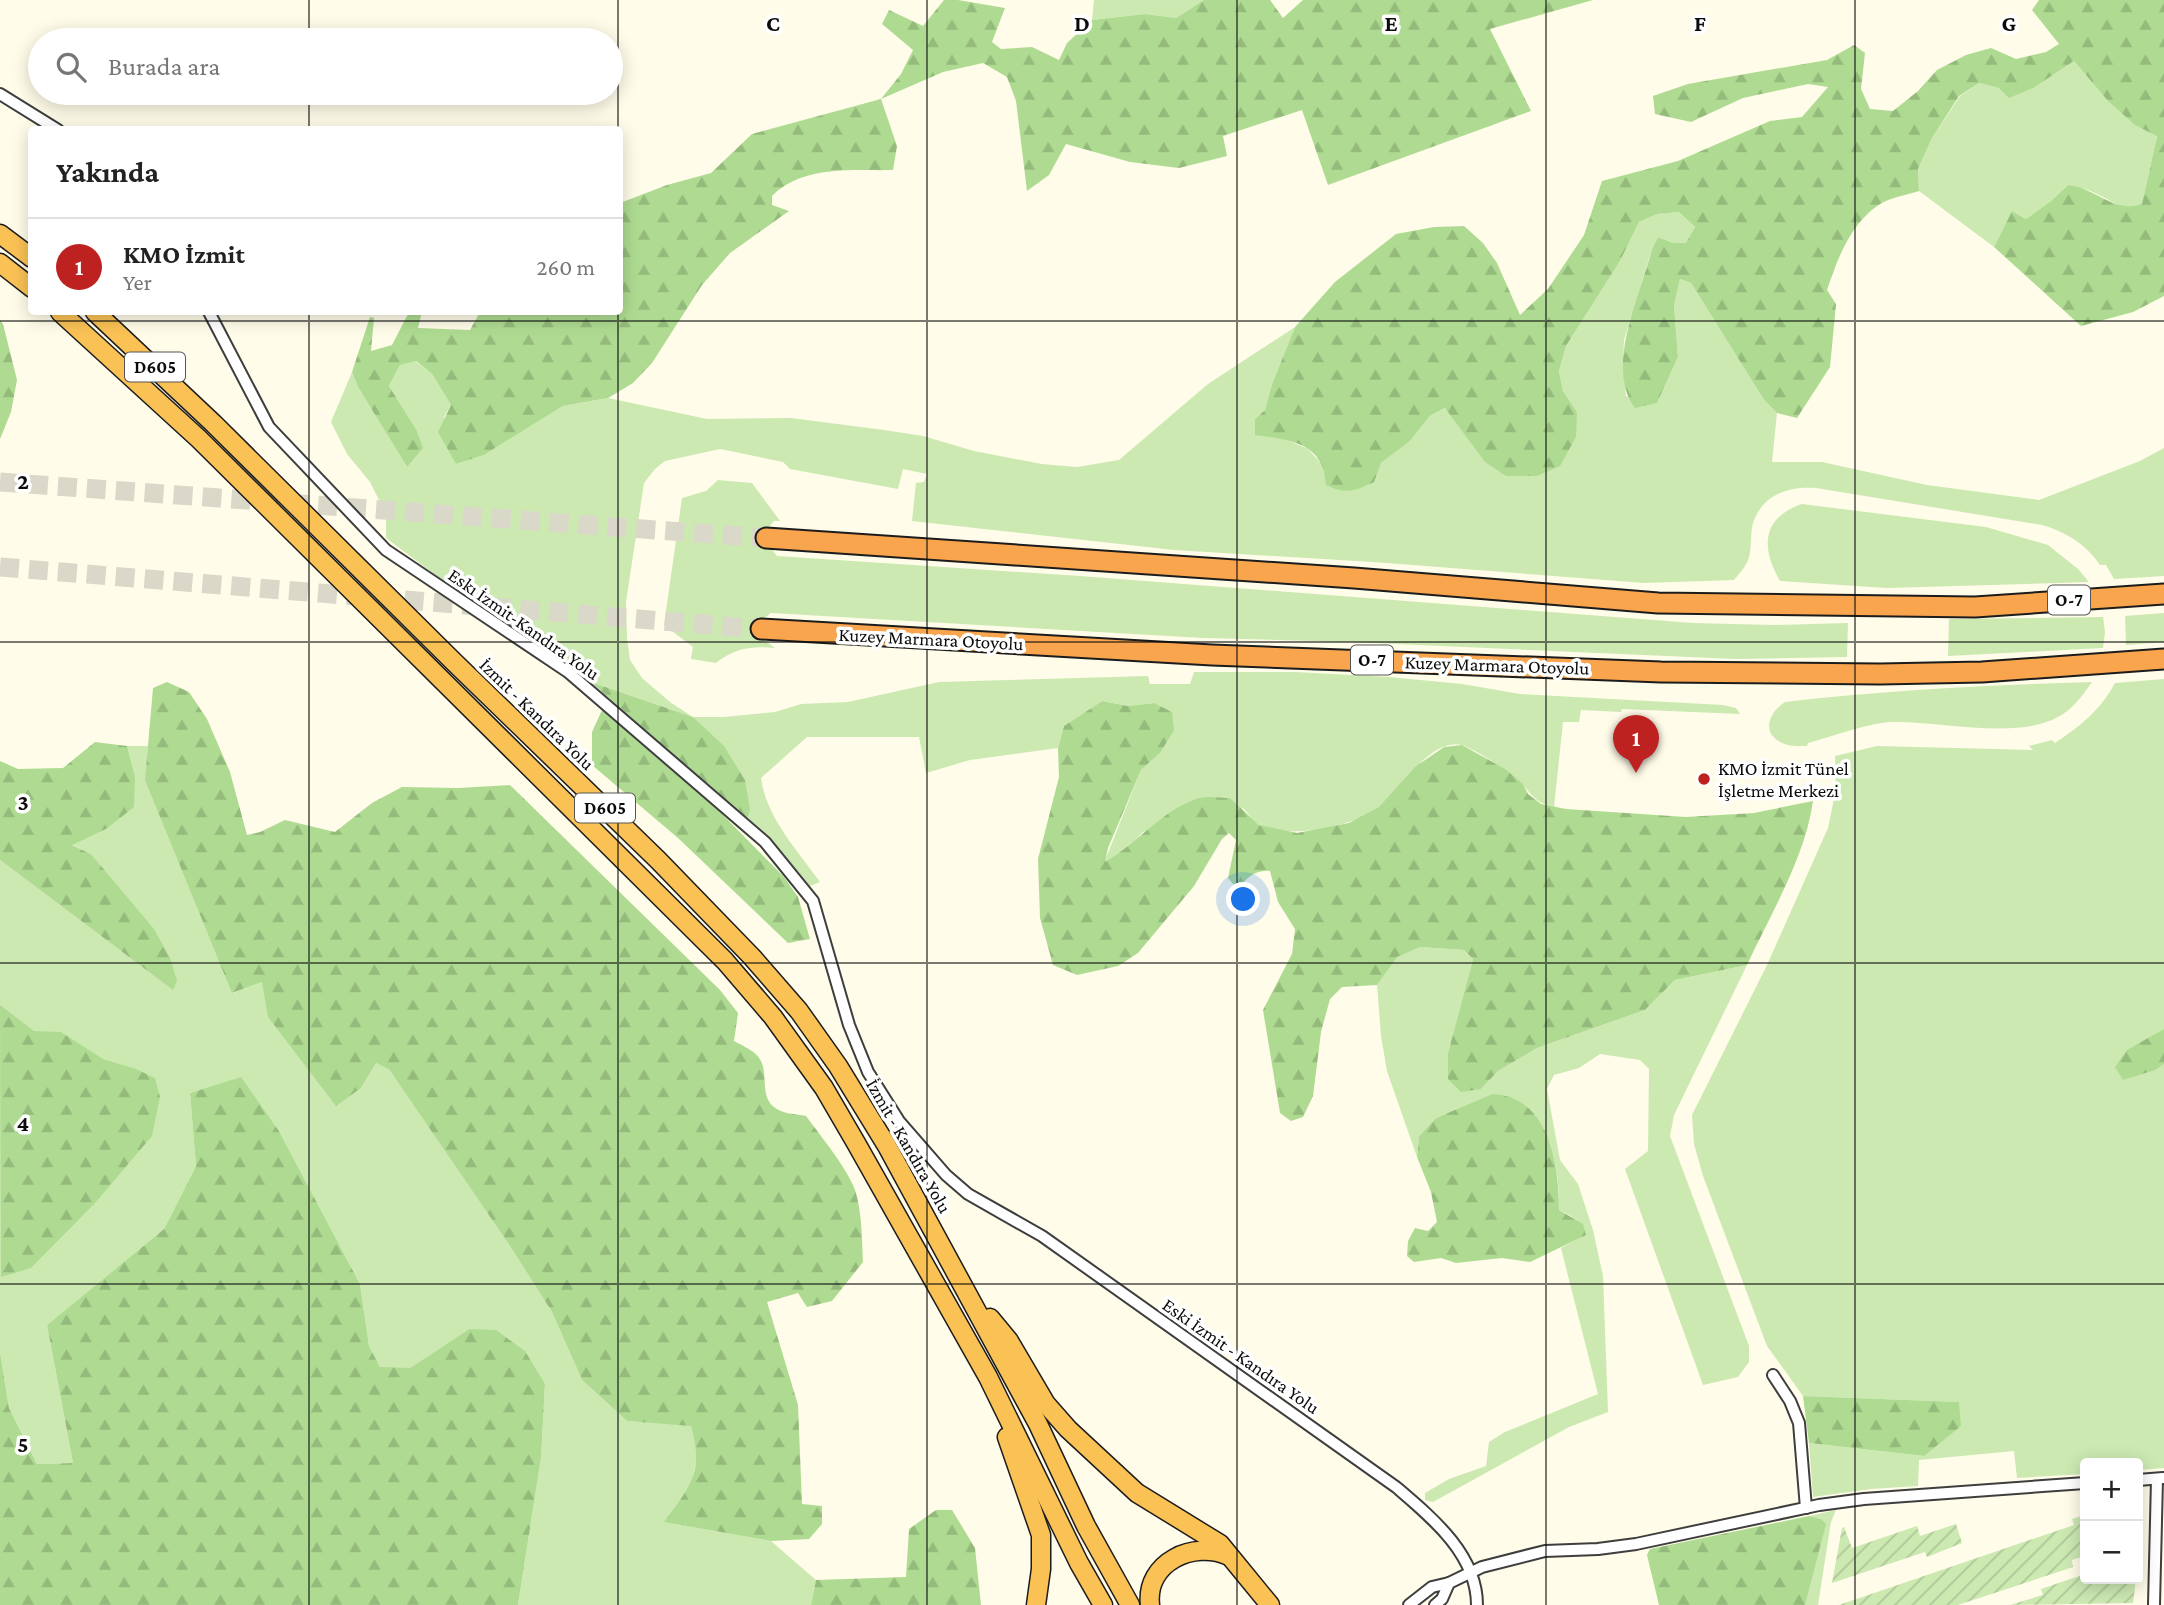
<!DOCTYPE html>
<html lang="tr">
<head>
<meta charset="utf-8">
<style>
  :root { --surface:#fff; --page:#f2f2f2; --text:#222; --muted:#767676; --line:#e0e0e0; --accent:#bd2220 }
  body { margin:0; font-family:"Crimson Pro",serif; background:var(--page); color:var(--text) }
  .controls { position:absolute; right:21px; bottom:21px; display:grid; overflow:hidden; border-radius:7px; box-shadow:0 4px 18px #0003 }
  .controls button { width:63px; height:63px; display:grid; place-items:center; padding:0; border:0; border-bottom:2px solid var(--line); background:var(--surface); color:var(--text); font:35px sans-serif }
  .you { position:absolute; left:1244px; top:900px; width:24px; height:24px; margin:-18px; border:5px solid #fff; border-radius:50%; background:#1a73e8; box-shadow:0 0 0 10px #1a73e833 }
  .badge { display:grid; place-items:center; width:46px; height:46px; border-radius:50%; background:var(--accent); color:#fff; font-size:23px; font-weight:700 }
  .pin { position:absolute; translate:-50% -58px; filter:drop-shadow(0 2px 4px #0008) }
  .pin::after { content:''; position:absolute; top:37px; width:24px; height:21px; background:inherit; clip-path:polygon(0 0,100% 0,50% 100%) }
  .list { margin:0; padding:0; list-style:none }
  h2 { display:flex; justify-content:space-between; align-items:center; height:91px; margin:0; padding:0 28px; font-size:30px }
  h2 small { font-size:23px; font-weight:400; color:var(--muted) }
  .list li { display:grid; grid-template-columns:46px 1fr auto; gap:21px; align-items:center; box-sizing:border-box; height:98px; padding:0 28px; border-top:2px solid var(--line) }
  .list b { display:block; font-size:26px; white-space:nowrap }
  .list p { margin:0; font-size:23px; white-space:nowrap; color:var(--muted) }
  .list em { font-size:23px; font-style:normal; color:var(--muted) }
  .icon { flex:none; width:38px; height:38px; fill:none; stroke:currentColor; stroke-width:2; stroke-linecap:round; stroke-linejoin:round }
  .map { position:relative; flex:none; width:2164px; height:1605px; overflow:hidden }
  .search { position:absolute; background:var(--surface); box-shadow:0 4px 18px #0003; left:28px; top:28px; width:595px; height:77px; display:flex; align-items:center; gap:18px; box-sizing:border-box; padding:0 24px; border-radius:38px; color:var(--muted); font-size:26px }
  .panel { position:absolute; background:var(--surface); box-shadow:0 4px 18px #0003; left:28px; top:126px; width:595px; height:189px; border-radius:7px }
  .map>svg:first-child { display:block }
</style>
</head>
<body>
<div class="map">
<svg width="2164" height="1605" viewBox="0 0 2164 1605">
  <defs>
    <pattern id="forest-firs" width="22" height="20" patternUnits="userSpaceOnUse" patternTransform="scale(1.75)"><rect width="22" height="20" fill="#aedb91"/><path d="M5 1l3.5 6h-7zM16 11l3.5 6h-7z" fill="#94bb7c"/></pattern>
    <pattern id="garden-furrows" width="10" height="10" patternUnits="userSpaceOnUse" patternTransform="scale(1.75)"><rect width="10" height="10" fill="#cce9b2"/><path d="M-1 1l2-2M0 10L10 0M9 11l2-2" fill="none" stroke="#aec698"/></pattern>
  </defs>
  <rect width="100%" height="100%" fill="#fffce9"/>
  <!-- grass -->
  <g fill="#cce9b2">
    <path d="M1094,0H1204L1176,18L1145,14L1092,20Z"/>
    <path d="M2074,61C2101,92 2119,118 2157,135L2142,205C2121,211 2113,201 2095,193C2087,189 2077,187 2068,185L2051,201L2026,219L2012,211L1994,247L1919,191L1918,169L1932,138L1960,96L1979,83L1999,88L2035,87Z"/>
    <path d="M1679,212L1695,227L1687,243H1673L1658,237L1652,249L1624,340L1623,366L1626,396L1657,403L1678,357L1674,306L1680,279L1691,283L1764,400L1777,413L1772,462H1822L1927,485L2039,500L2140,461L2164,448V576L2114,579L2106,565H2100C2086,544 2066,532 2042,525L1816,488C1789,486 1763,494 1753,523C1750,534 1752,546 1749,557C1747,565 1740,573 1734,580L1644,583L1373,562L1174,550L912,521L916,483L924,482L927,474L903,469L898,489L790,469L783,462L720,449L665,461L655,469L644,483L626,602L627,638L630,660L642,678L670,702L693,717H724L775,712L801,704L848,702L939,682L1148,676L1150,684H1190L1194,672H1295L1389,677L1462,684L1520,694L1723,705L1736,708L1740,714L1622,709L1621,712L1581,710L1579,722H1563L1554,807C1534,802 1533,795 1521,783C1511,773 1475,749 1462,745C1429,738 1401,790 1380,807C1356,826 1284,841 1258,824C1253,820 1248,813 1243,808L1143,832L1125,851L1104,863L1141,770L1160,753L1154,703L1128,706L1102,701L1064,726L1058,748L970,760L926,773L919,737H807L761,778C766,817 797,850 820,882L810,886L776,846L747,820L693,717L591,682L461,594L386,538V519L379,500L370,482L347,454L331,422L352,372L358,387L407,467L416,429L389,386L400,365L415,361L432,374L451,405L444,417L456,464L484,455L563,406L608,398L707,419L791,418L884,430L923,436L974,451L1042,464L1077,467L1119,460L1208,384L1295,327L1272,384L1265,410L1255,419L1285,439L1308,449L1320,462L1381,463L1409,442L1430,416L1446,408L1464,431L1577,412L1563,391L1559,371L1566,346L1620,261L1639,222L1657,214Z"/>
    <path d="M718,480L752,483L780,521H774C762,533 767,544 777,556L1080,576L1693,623L1774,625L1848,623L1847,657L1735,659L1352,642L1203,638L771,613L763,619L761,629L764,640L775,648C752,646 735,648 716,663L691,659L693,647L664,625L682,498L706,491Z"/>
    <path d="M1802,504L1986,527L2048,545L2078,569L2089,582L1887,588L1780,581C1761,548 1761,518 1802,504Z"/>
    <path d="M2164,613V642L2126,645L2125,616Z"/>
    <path d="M2103,617L2105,632L2103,648L1948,656L1949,619Z"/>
    <path d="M2164,679V1468L2138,1470V1463H2085V1474L2017,1478L2014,1451L1919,1460L1918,1486L1871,1489L1813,1497L1809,1443L1924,1456L1958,1402L1803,1396L1767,1346L1703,1176L1694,1144L1692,1115L1767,965L1828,828L1836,789L1835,756L1877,746L2033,750L2029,746L2052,740L2055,743C2080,726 2100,711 2115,683Z"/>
    <path d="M2092,682C2083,695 2072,710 2058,717C2017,740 1940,721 1892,722C1872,722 1830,737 1808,743L1807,746C1800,746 1791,747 1785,744C1760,735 1768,713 1785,702C1887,690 1989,685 2092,682Z"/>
    <path d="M127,746H148L146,780L233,993L262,982L361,1088L376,1063L389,1068L510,1246L552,1312L582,1380L627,1421L691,1425L698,1451L691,1486L665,1522L771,1541L816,1580L811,1605H518L541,1458L545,1384L469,1329L410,1368H380L369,1346L360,1284L279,1131L241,1078L190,1093L196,1166L164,1229L47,1325L73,1463L37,1464L9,1408L0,1352V860L172,989L117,886L91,854L71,844L106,829L135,776Z"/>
    <path d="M1420,947L1464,950L1473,959L1448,1053L1481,1089L1498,1071L1537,1048L1645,1010L1675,980L1747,965L1674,1115L1670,1136L1749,1346V1362L1738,1377L1703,1385L1625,1169L1648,1151L1649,1069L1640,1060L1600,1054L1579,1068L1554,1075L1547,1089L1560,1160L1578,1184L1593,1230L1603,1276L1608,1412L1569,1427L1433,1502L1425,1500V1493L1449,1479L1486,1466L1489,1442L1505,1432L1598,1394L1561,1248L1586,1234L1571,1216L1559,1210C1560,1165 1548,1097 1492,1094L1436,1118L1419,1136L1417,1157L1387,1071L1381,1036L1377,985L1397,956Z"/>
    <path d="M1836,1510L1831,1522L1818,1605H1805L1821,1519L1809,1516Z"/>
  </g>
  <!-- forest -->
  <g fill="url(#forest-firs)">
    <path d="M944,0H958L1005,8L992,42L1001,49L1032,47L1059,60L1067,43L1092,20L1145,14L1176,18L1204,0H1270L1283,18L1303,0H1593L1490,29L1531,111L1328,185L1302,110L1223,136L1227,156L1179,168L1130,162L1066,144L1049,175L1027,191L1016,101L1007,77L983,63L943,72L881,99L897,146L893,170C852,171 803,165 772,196V205L789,211L730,253L702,285L652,363L633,383L608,398L563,406L484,455L456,464L438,432L451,405L432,374L416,361L400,365L389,386L416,429L423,448L407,467L358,387L352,372L370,317L374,318L371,351L392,345L409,312H422L418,328L470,330L480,312H620V203L667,185L711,173L752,134L881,99L901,74L913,50L882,24L889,10L923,26Z"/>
    <path d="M2039,0H2164V296L2133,312L2081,326L1994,247L2012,211L2026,219L2051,201L2068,185C2094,187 2115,214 2142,204L2157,136L2135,125L2108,101L2074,61L2035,87L2009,98L1999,88L1979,83L1959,96L1932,138L1918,169L1919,191C1906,195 1888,198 1877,206C1850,225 1837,260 1827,290L1836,304L1830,367L1797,418L1777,413L1764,400L1691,283L1680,279L1674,306L1678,357L1657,403L1635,408C1604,367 1641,294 1652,249L1658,237L1673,243H1686L1695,227L1679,212L1657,214L1639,222L1620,261L1566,346L1559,371L1563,391L1577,412L1576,437L1560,466L1537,476H1506L1485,462L1445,408L1430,416L1409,442L1381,463L1374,482C1354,491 1347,495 1326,485C1325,478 1324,469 1321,463C1309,440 1277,438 1255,435V419L1265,410L1272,384L1295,327L1335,282L1396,234L1434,227L1464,226L1483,243L1497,263L1520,315L1548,289L1584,235L1602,181L1678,161L1770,121L1802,117L1828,87L1808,84L1743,98L1691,122L1655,114L1653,96L1688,84L1827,60L1854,45L1865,53L1861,89L1870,109L1893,111L1918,91L1937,70L1966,55L1991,48L2016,59L2046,52L2059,44L2032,10Z"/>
    <path d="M0,320L3,324L17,380L11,412L0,439Z"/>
    <path d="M167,682L189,692L207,719L230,772L247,835L260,832L285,820L335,832L372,803L402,787L458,788L510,785L720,990L738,1013L734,1041C743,1046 756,1051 761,1061C768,1075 760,1096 774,1107C782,1114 796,1114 806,1116C822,1138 841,1160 853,1185C862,1205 862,1240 863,1262L832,1301L807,1307L798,1293L767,1302L798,1405L802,1504L822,1506V1524L809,1539L771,1541L664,1522C691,1486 704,1471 691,1426L627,1421L582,1380L552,1312L510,1246L389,1069L376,1063L361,1088L336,1106L268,1017L262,982L232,993L145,780L153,688Z"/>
    <path d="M591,682L693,717L724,746L745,780L750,810L747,820Z"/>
    <path d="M1102,701L1128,706L1154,703L1172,712L1174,730L1160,753L1141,770L1108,848L1105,862C1137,844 1160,812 1196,799C1206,795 1220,798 1230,798L1259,825L1297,833L1349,823L1379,807L1415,767L1444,747L1462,745L1505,769L1523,784L1528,794L1541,804L1566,809L1686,817L1754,813L1813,801C1805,858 1771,913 1747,965L1675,980L1645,1010L1537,1048L1498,1071L1481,1089L1461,1092L1448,1079V1053L1473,959L1464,950L1420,947L1397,957L1377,985L1342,987L1330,999L1321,1032L1313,1096L1303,1117L1291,1121L1280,1113L1263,1010L1292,954L1295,929L1278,902L1270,871C1257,870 1251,875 1242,884L1234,885L1228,878L1236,840L1229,833L1222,839L1194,886L1138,953L1118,966L1077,975L1053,965L1040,918L1038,859L1059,777L1058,748L1064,726Z"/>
    <path d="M602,710L721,813L784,877L798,897L810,939L788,943L678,838L592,765V732Z"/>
    <path d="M95,742L127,746L135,776L134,807L106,829L72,845L91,854L154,929L170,958L177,981L173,990L0,860V761L18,769L63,768Z"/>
    <path d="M0,1005L34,1031L61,1032L103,1059L136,1069L155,1078L160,1097L152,1136L95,1203L31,1268L1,1277Z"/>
    <path d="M2164,1029V1064L2155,1070L2123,1080L2115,1067L2127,1050Z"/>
    <path d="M241,1077L279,1131L360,1284L369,1346L380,1367L410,1368L469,1329L496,1330L525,1351L545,1384L541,1458L518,1605H0V1352L9,1408L37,1464L73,1463L47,1325L164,1229L196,1166L190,1093Z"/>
    <path d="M1492,1094C1549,1096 1559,1164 1559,1210L1583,1224L1586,1235L1530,1262L1502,1258L1456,1263L1441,1258L1414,1262L1407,1256L1408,1241L1415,1228L1428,1231L1437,1222L1431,1192L1417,1157L1419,1136L1436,1118Z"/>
    <path d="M1803,1396L1959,1402L1961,1426L1924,1456L1809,1443Z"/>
    <path d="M936,1510H952L975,1548L981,1605H811L816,1580L906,1577L909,1529Z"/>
    <path d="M1809,1516L1821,1519L1826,1524L1805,1605H1659L1647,1555L1650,1549Z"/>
  </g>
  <!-- garden -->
  <g fill="url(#garden-furrows)">
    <path d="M2085,1515V1556L2072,1560L2073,1567L1958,1605H1839L2074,1525L2072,1519Z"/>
    <path d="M1956,1524L1962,1543L1927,1557L1925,1552L1832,1583L1842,1528L1844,1527L1852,1548L1917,1526L1920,1536Z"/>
    <path d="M2085,1574V1579H2136L2133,1603L2010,1605L2043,1595L2041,1589Z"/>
  </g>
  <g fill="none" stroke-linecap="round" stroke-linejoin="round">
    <!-- motorway-tunnel -->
    <g stroke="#dad8c8" stroke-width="19" stroke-dasharray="19 10" stroke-linecap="butt">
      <path d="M0,482L766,538"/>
      <path d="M0,567L761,629"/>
    </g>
    <defs>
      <g id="minor">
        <path d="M0,94L58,130"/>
        <path d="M209,312L269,427L386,550L568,672L765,842L813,901L849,1025L868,1072L899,1121L946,1175L968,1194L1042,1236L1396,1487C1431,1517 1477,1554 1477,1605"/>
        <path d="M1773,1375L1790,1401L1799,1423L1806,1508"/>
        <path d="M2138,1480L2163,1478"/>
        <path d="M1409,1605L1432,1587L1449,1583L1482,1567L1545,1551L1598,1549L1636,1544L1819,1505L1864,1499L2085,1483"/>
        <path d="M1435,1605L1442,1599L1449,1583"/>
        <path d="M2154,1605L2157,1479"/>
      </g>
      <g id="trunk">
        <path d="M0,234L32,258"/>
        <path d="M0,263L32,288"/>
        <path d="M60,312L199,439L725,961L773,1017L824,1088L856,1143L988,1377L1079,1563L1103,1605"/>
        <path d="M95,312L214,424L454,662L658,860L752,957L799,1011L838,1066L887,1146L1038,1424L1086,1526L1130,1605"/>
        <path d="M990,1318L1009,1341L1046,1404L1068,1429L1137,1493L1220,1544L1270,1605"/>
        <path d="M1007,1437L1041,1535V1569L1036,1605"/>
        <path d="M1150,1605C1145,1562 1194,1540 1229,1556"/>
      </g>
      <g id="motorway">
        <path d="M766,538L1354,578L1658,603L1975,607L2164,594"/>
        <path d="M761,629L1212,655L1661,672L1880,674L1982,672L2164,659"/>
      </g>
    </defs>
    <!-- minor casing -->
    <use href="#minor" stroke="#3e3e3e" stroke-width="14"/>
    <!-- trunk casing -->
    <use href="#trunk" stroke="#1c1c1c" stroke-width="21"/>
    <!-- motorway casing -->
    <use href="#motorway" stroke="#1c1c1c" stroke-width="23"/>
    <!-- minor -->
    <use href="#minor" stroke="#fff" stroke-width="10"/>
    <!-- trunk -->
    <use href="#trunk" stroke="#fac255" stroke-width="18"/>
    <!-- motorway -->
    <use href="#motorway" stroke="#f8a54e" stroke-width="19"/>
  </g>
  <!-- grid -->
  <path fill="none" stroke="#0b0b0b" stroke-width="2" stroke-opacity="0.55" d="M309,0V40M618,0V130M927,0V1605M1237,0V1605M1546,0V1605M1855,0V1605M309,93V130M309,312V1605M618,312V1605M0,321H2164M0,642H2164M0,963H2164M0,1284H2164"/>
  <!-- markers -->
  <circle fill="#bd2220" stroke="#fff" stroke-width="2.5" cx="1704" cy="779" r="7"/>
  <g text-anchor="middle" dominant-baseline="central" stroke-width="7" stroke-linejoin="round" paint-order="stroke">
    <!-- shield labels -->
    <g fill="#fff" stroke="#545454" stroke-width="2">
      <rect x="125" y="352.5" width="60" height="29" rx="5"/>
      <rect x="2048" y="585.5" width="42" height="29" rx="5"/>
      <rect x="1351" y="645.5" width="42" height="29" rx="5"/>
      <rect x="575" y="793.5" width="60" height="29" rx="5"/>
    </g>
    <g font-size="18" font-weight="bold" fill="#0b0b0b">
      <text x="155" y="367">D605</text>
      <text x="2069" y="600">O-7</text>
      <text x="1372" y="660">O-7</text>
      <text x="605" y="808">D605</text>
    </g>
    <!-- street labels -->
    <g font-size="19" fill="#0b0b0b" stroke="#fff">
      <text transform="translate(524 624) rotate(35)">Eskı İzmit-Kandıra Yolu</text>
      <text transform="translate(931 639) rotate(3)">Kuzey Marmara Otoyolu</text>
      <text transform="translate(1497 665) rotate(2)">Kuzey Marmara Otoyolu</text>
      <text transform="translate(537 714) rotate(44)">İzmit - Kandıra Yolu</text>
      <text transform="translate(909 1146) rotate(60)">İzmit - Kandıra Yolu</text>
      <text transform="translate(1241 1356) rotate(35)">Eski İzmit - Kandıra Yolu</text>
    </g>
    <!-- poi labels -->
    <g font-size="19" fill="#0b0b0b" stroke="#fff" text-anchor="start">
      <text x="1718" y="768">KMO İzmit Tünel<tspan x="1718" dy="22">İşletme Merkezi</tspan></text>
    </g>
  </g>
  <g font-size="23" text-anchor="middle" font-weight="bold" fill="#0b0b0b" stroke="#fff" stroke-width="7" stroke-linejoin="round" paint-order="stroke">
    <text x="773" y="31">C</text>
    <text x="1082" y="31">D</text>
    <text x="1391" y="31">E</text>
    <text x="1700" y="31">F</text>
    <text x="2009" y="31">G</text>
    <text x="23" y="489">2</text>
    <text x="23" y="810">3</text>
    <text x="23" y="1131">4</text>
    <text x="23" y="1452">5</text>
  </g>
</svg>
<div class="controls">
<button>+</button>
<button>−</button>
</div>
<div class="you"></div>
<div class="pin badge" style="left:1636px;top:773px">1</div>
<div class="search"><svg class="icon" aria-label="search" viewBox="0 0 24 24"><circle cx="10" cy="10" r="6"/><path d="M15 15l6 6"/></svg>Burada ara</div>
<section class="panel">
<h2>Yakında<small></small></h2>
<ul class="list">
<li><span class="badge">1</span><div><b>KMO İzmit</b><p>Yer</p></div><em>260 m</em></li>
</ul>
</section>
</div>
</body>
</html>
